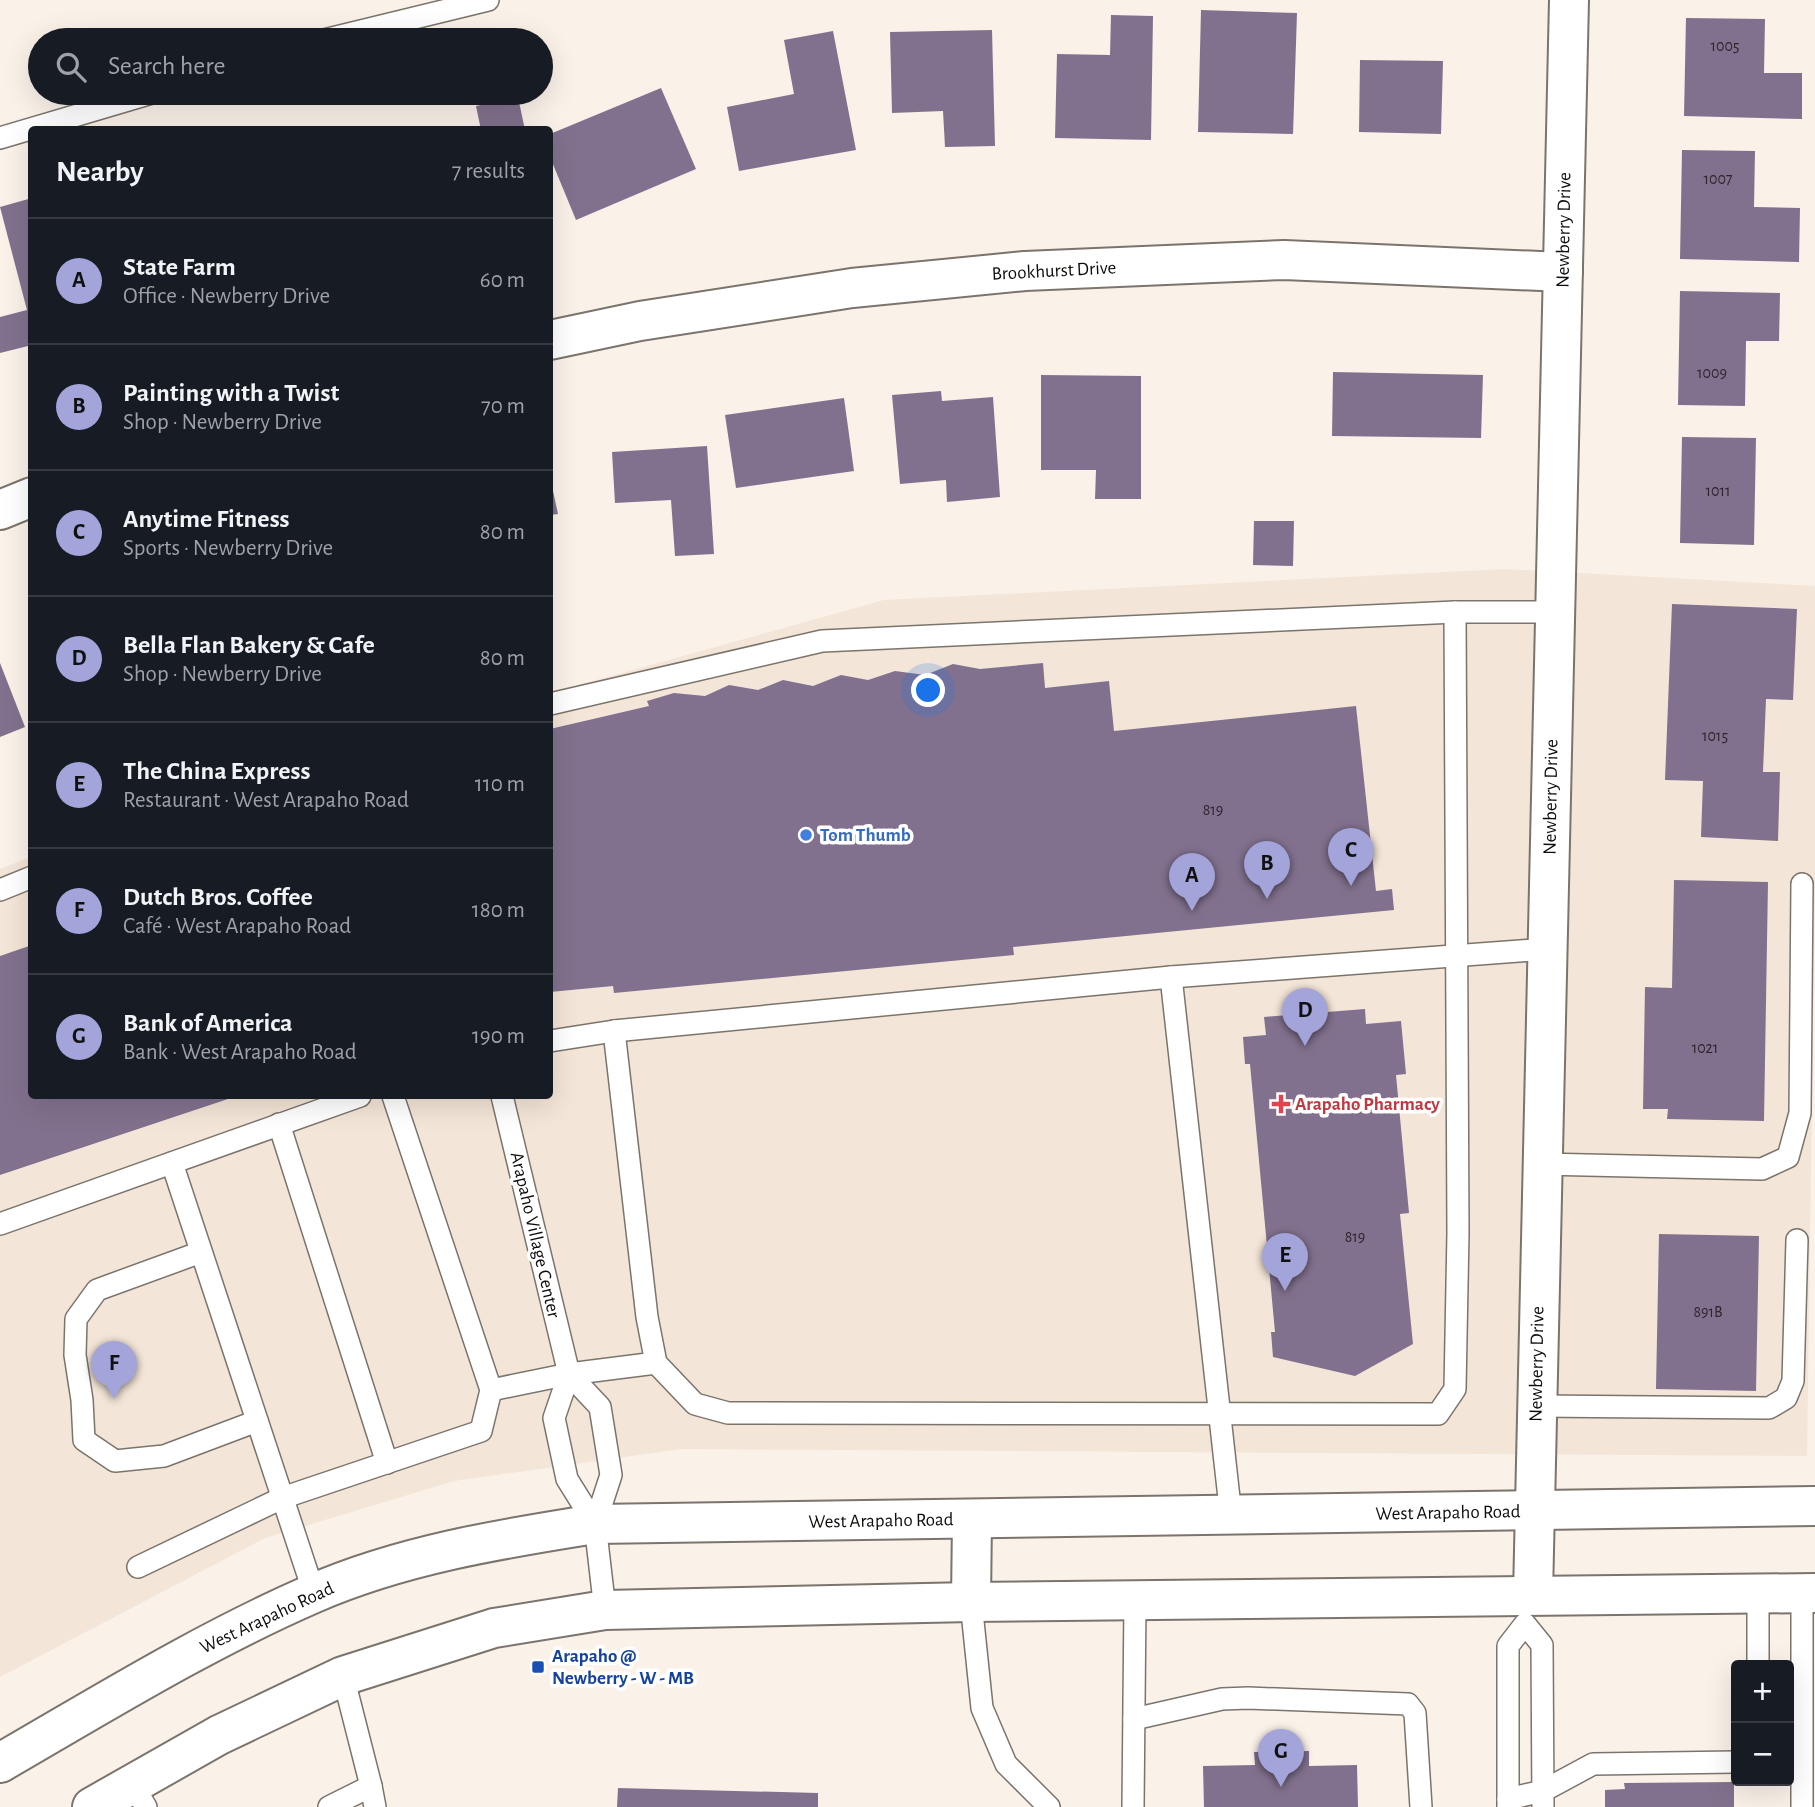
<!DOCTYPE html>
<html lang="en">
<head>
<meta charset="utf-8">
<style>
  :root { --surface:#171b24; --page:#20242c; --text:#f1f3f6; --muted:#9ea1a6; --line:#363941; --accent:#a2a4da }
  body { margin:0; font-family:"Alegreya Sans",sans-serif; background:var(--page); color:var(--text) }
  .controls { position:absolute; right:21px; bottom:21px; display:grid; overflow:hidden; border-radius:7px; box-shadow:0 7px 28px #0002 }
  .controls button { width:63px; height:63px; display:grid; place-items:center; padding:0; border:0; border-bottom:2px solid var(--line); background:var(--surface); color:var(--text); font:35px sans-serif }
  .you { position:absolute; left:929px; top:691px; width:24px; height:24px; margin:-18px; border:5px solid #fff; border-radius:50%; background:#1a73e8; box-shadow:0 0 0 10px #1a73e833 }
  .badge { display:grid; place-items:center; width:46px; height:46px; border-radius:50%; background:var(--accent); color:#111; font-size:23px; font-weight:700 }
  .pin { position:absolute; translate:-50% -58px; filter:drop-shadow(0 2px 4px #0008) }
  .pin::after { content:''; position:absolute; top:37px; width:24px; height:21px; background:inherit; clip-path:polygon(0 0,100% 0,50% 100%) }
  .list { margin:0; padding:0; list-style:none }
  h2 { display:flex; justify-content:space-between; align-items:center; height:91px; margin:0; padding:0 28px; font-size:30px }
  h2 small { font-size:23px; font-weight:400; color:var(--muted) }
  .list li { display:grid; grid-template-columns:46px 1fr auto; gap:21px; align-items:center; box-sizing:border-box; height:126px; padding:0 28px; border-top:2px solid var(--line) }
  .list b { display:block; font-size:26px; white-space:nowrap }
  .list p { margin:0; font-size:23px; white-space:nowrap; color:var(--muted) }
  .list em { font-size:23px; font-style:normal; color:var(--muted) }
  .icon { flex:none; width:38px; height:38px; fill:none; stroke:currentColor; stroke-width:2; stroke-linecap:round; stroke-linejoin:round }
  .map { position:relative; flex:none; width:1815px; height:1807px; overflow:hidden }
  .search { position:absolute; background:var(--surface); box-shadow:0 7px 28px #0002; left:28px; top:28px; width:525px; height:77px; display:flex; align-items:center; gap:18px; box-sizing:border-box; padding:0 24px; border-radius:38px; color:var(--muted); font-size:26px }
  .panel { position:absolute; background:var(--surface); box-shadow:0 7px 28px #0002; left:28px; top:126px; width:525px; height:973px; border-radius:7px }
  .map>svg:first-child { display:block }
</style>
</head>
<body>
<div class="map">
<svg width="1815" height="1807" viewBox="0 0 1815 1807">
  <rect width="100%" height="100%" fill="#faf1e9"/>
  <!-- built -->
  <path fill="#f3e5d7" d="M1505,569L1815,586V880L1807,1456L681,1449L454,1481L265,1538L0,1677V869L31,857L32,1096H550V693L884,600Z"/>
  <!-- building -->
  <g fill="#82718e">
    <path d="M1201,10L1297,13L1293,134L1198,132Z"/>
    <path d="M1111,15L1153,16L1151,140L1055,138L1057,54L1110,55Z"/>
    <path d="M1686,18L1765,19L1764,73H1802V119L1684,116Z"/>
    <path d="M992,30L995,146L945,147L943,111L892,113L890,32Z"/>
    <path d="M833,31L856,150L739,171L727,107L794,94L784,40Z"/>
    <path d="M1360,60L1443,61L1441,134L1359,132Z"/>
    <path d="M661,88L696,169L576,220L550,157V134Z"/>
    <path d="M518,97L525,130H481L476,106Z"/>
    <path d="M1682,150L1755,151L1754,207L1800,208L1799,262L1680,259Z"/>
    <path d="M32,198V345L0,353V317L27,310L0,207Z"/>
    <path d="M1680,291L1780,293L1779,341H1746L1745,406L1678,405Z"/>
    <path d="M1333,372L1483,375L1481,438L1332,436Z"/>
    <path d="M1041,375L1141,376V499H1095L1096,470H1041Z"/>
    <path d="M941,391L942,401L993,397L1000,497L947,502L946,480L900,484L892,395Z"/>
    <path d="M844,398L854,471L736,488L725,415Z"/>
    <path d="M1682,437L1756,438L1754,545L1680,543Z"/>
    <path d="M707,446L714,554L675,556L671,500L615,503L612,452Z"/>
    <path d="M550,477L558,514L550,515Z"/>
    <path d="M1254,521H1294L1293,566L1253,565Z"/>
    <path d="M1672,604L1797,609L1793,700L1766,699L1763,772H1780L1778,841L1701,837L1703,781L1665,780Z"/>
    <path d="M0,663L25,727L0,737Z"/>
    <path d="M1043,663L1045,688L1109,681L1114,731L1356,706L1376,891L1392,889L1394,910L1013,947L1014,955L614,993L613,986L550,992V729L649,706L647,701L674,693L705,696L729,685L758,690L783,680L813,686L841,675L868,680L895,671L925,675L953,664L980,669Z"/>
    <path d="M1674,880L1768,882L1764,1121L1667,1119L1668,1109H1643L1645,987L1672,988Z"/>
    <path d="M32,945V1096H237L0,1175V956Z"/>
    <path d="M1365,1009L1366,1024L1401,1021L1406,1074L1396,1075L1409,1213L1400,1214L1413,1344L1355,1376L1273,1357L1271,1332H1275L1250,1064H1245L1243,1037L1266,1035L1264,1017Z"/>
    <path d="M1659,1234L1759,1236L1756,1391L1656,1389Z"/>
    <path d="M1309,1751V1766L1357,1765L1358,1807H1204L1203,1766L1255,1765L1254,1752Z"/>
    <path d="M1734,1782V1807H1605V1790L1625,1789L1624,1783Z"/>
    <path d="M618,1788L818,1793V1807H617Z"/>
  </g>
  <g fill="none" stroke-linecap="round" stroke-linejoin="round">
    <defs>
      <g id="service">
        <path d="M324,40L488,0"/>
        <path d="M0,138L152,93"/>
        <path d="M550,704L822,641L1455,612H1555"/>
        <path d="M0,890L32,877"/>
        <path d="M1171,977L1231,1516"/>
        <path d="M614,1031L647,1317L656,1363L695,1404L728,1413L1438,1414L1455,1389L1458,1233L1455,612"/>
        <path d="M550,1041L614,1031L1171,977L1547,949"/>
        <path d="M502,1096L569,1374L600,1407L611,1475L595,1524L605,1610"/>
        <path d="M279,1124L387,1463"/>
        <path d="M172,1163L314,1593"/>
        <path d="M1542,1164L1762,1169L1788,1157L1800,1113L1802,884"/>
        <path d="M0,1224L360,1096"/>
        <path d="M201,1252L97,1290L76,1319L75,1355L82,1400L84,1440L115,1461L164,1456L257,1421"/>
        <path d="M569,1374L554,1418L567,1479L595,1524"/>
        <path d="M491,1390L569,1374L656,1363"/>
        <path d="M1536,1406L1769,1408L1786,1398L1793,1381L1797,1240"/>
        <path d="M138,1567L282,1498L481,1431L491,1390L393,1096"/>
        <path d="M1802,1593V1807"/>
        <path d="M971,1602L982,1708L1006,1764L1049,1807"/>
        <path d="M1758,1665V1594"/>
        <path d="M1134,1719L1222,1699L1248,1698L1408,1704L1415,1713L1421,1807"/>
        <path d="M133,1785L146,1807"/>
        <path d="M371,1786L375,1807"/>
        <path d="M1508,1799L1543,1791L1593,1764L1736,1762"/>
        <path d="M329,1807L371,1786L343,1676"/>
        <path d="M1133,1807L1135,1601"/>
        <path d="M1508,1807V1646L1525,1624L1542,1645L1543,1807"/>
      </g>
      <g id="minor">
        <path d="M550,340L640,321L852,288L1025,271L1284,260L1563,272"/>
        <path d="M0,510L32,497"/>
        <path d="M1533,1595L1569,0"/>
      </g>
      <g id="secondary">
        <path d="M971,1602L972,1519"/>
        <path d="M0,1763C102,1704 204,1641 312,1594C401,1555 500,1539 595,1524L1815,1506"/>
        <path d="M92,1807L219,1735L343,1676L494,1628L605,1610L971,1602L1815,1593"/>
      </g>
    </defs>
    <!-- service casing -->
    <use href="#service" stroke="#7b746c" stroke-width="24"/>
    <!-- minor casing -->
    <use href="#minor" stroke="#7b746c" stroke-width="42"/>
    <!-- secondary casing -->
    <use href="#secondary" stroke="#7b746c" stroke-width="42"/>
    <!-- service -->
    <use href="#service" stroke="#fff" stroke-width="21"/>
    <!-- minor -->
    <use href="#minor" stroke="#fff" stroke-width="38"/>
    <!-- secondary -->
    <use href="#secondary" stroke="#fff" stroke-width="38"/>
  </g>
  <!-- markers -->
  <circle fill="#3f7fe0" stroke="#fff" stroke-width="2.5" cx="806" cy="835" r="7"/>
  <path fill="#e0444e" stroke="#fff" stroke-width="2.5" d="M1277.5 1093.5h7v7h7v7h-7v7h-7v-7h-7v-7h7z"/>
  <rect fill="#1a4fb4" stroke="#fff" stroke-width="2.5" x="531" y="1660" width="14" height="14" rx="3.5"/>
  <g text-anchor="middle" dominant-baseline="central" stroke-width="7" stroke-linejoin="round" paint-order="stroke">
    <!-- number labels -->
    <g font-size="16" fill="#2c252b">
      <text x="1725" y="46">1005</text>
      <text x="1718" y="179">1007</text>
      <text x="1712" y="373">1009</text>
      <text x="1718" y="491">1011</text>
      <text x="1715" y="736">1015</text>
      <text x="1213" y="810">819</text>
      <text x="1705" y="1048">1021</text>
      <text x="1355" y="1237">819</text>
      <text x="1708" y="1312">891B</text>
    </g>
    <!-- street labels -->
    <g font-size="19" fill="#0f0c0a" stroke="#fff">
      <text transform="translate(1564 230) rotate(-89)">Newberry Drive</text>
      <text transform="translate(1054 271) rotate(-3)">Brookhurst Drive</text>
      <text transform="translate(1551 797) rotate(-89)">Newberry Drive</text>
      <text transform="translate(535 1235) rotate(77)">Arapaho Village Center</text>
      <text transform="translate(1537 1364) rotate(-89)">Newberry Drive</text>
      <text transform="translate(1448 1513) rotate(-1)">West Arapaho Road</text>
      <text transform="translate(881 1521) rotate(-1)">West Arapaho Road</text>
      <text transform="translate(267 1618) rotate(-25)">West Arapaho Road</text>
    </g>
    <!-- shop labels -->
    <g font-size="19" font-weight="bold" fill="#366cbe" stroke="#fff" text-anchor="start">
      <text x="820" y="835">Tom Thumb</text>
    </g>
    <!-- health labels -->
    <g font-size="19" font-weight="bold" fill="#be3a42" stroke="#fff" text-anchor="start">
      <text x="1295" y="1104">Arapaho Pharmacy</text>
    </g>
    <!-- transit labels -->
    <g font-size="19" font-weight="bold" fill="#164399" stroke="#fff" text-anchor="start">
      <text x="552" y="1656">Arapaho @<tspan x="552" dy="22">Newberry - W - MB</tspan></text>
    </g>
  </g>
</svg>
<div class="controls">
<button>+</button>
<button>−</button>
</div>
<div class="you"></div>
<div class="pin badge" style="left:1192px;top:911px">A</div>
<div class="pin badge" style="left:1267px;top:899px">B</div>
<div class="pin badge" style="left:1351px;top:886px">C</div>
<div class="pin badge" style="left:1305px;top:1046px">D</div>
<div class="pin badge" style="left:1285px;top:1291px">E</div>
<div class="pin badge" style="left:114px;top:1399px">F</div>
<div class="pin badge" style="left:1281px;top:1787px">G</div>
<div class="search"><svg class="icon" aria-label="search" viewBox="0 0 24 24"><circle cx="10" cy="10" r="6"/><path d="M15 15l6 6"/></svg>Search here</div>
<section class="panel">
<h2>Nearby<small>7 results</small></h2>
<ul class="list">
<li><span class="badge">A</span><div><b>State Farm</b><p>Office · Newberry Drive</p></div><em>60 m</em></li>
<li><span class="badge">B</span><div><b>Painting with a Twist</b><p>Shop · Newberry Drive</p></div><em>70 m</em></li>
<li><span class="badge">C</span><div><b>Anytime Fitness</b><p>Sports · Newberry Drive</p></div><em>80 m</em></li>
<li><span class="badge">D</span><div><b>Bella Flan Bakery &amp; Cafe</b><p>Shop · Newberry Drive</p></div><em>80 m</em></li>
<li><span class="badge">E</span><div><b>The China Express</b><p>Restaurant · West Arapaho Road</p></div><em>110 m</em></li>
<li><span class="badge">F</span><div><b>Dutch Bros. Coffee</b><p>Café · West Arapaho Road</p></div><em>180 m</em></li>
<li><span class="badge">G</span><div><b>Bank of America</b><p>Bank · West Arapaho Road</p></div><em>190 m</em></li>
</ul>
</section>
</div>
</body>
</html>
